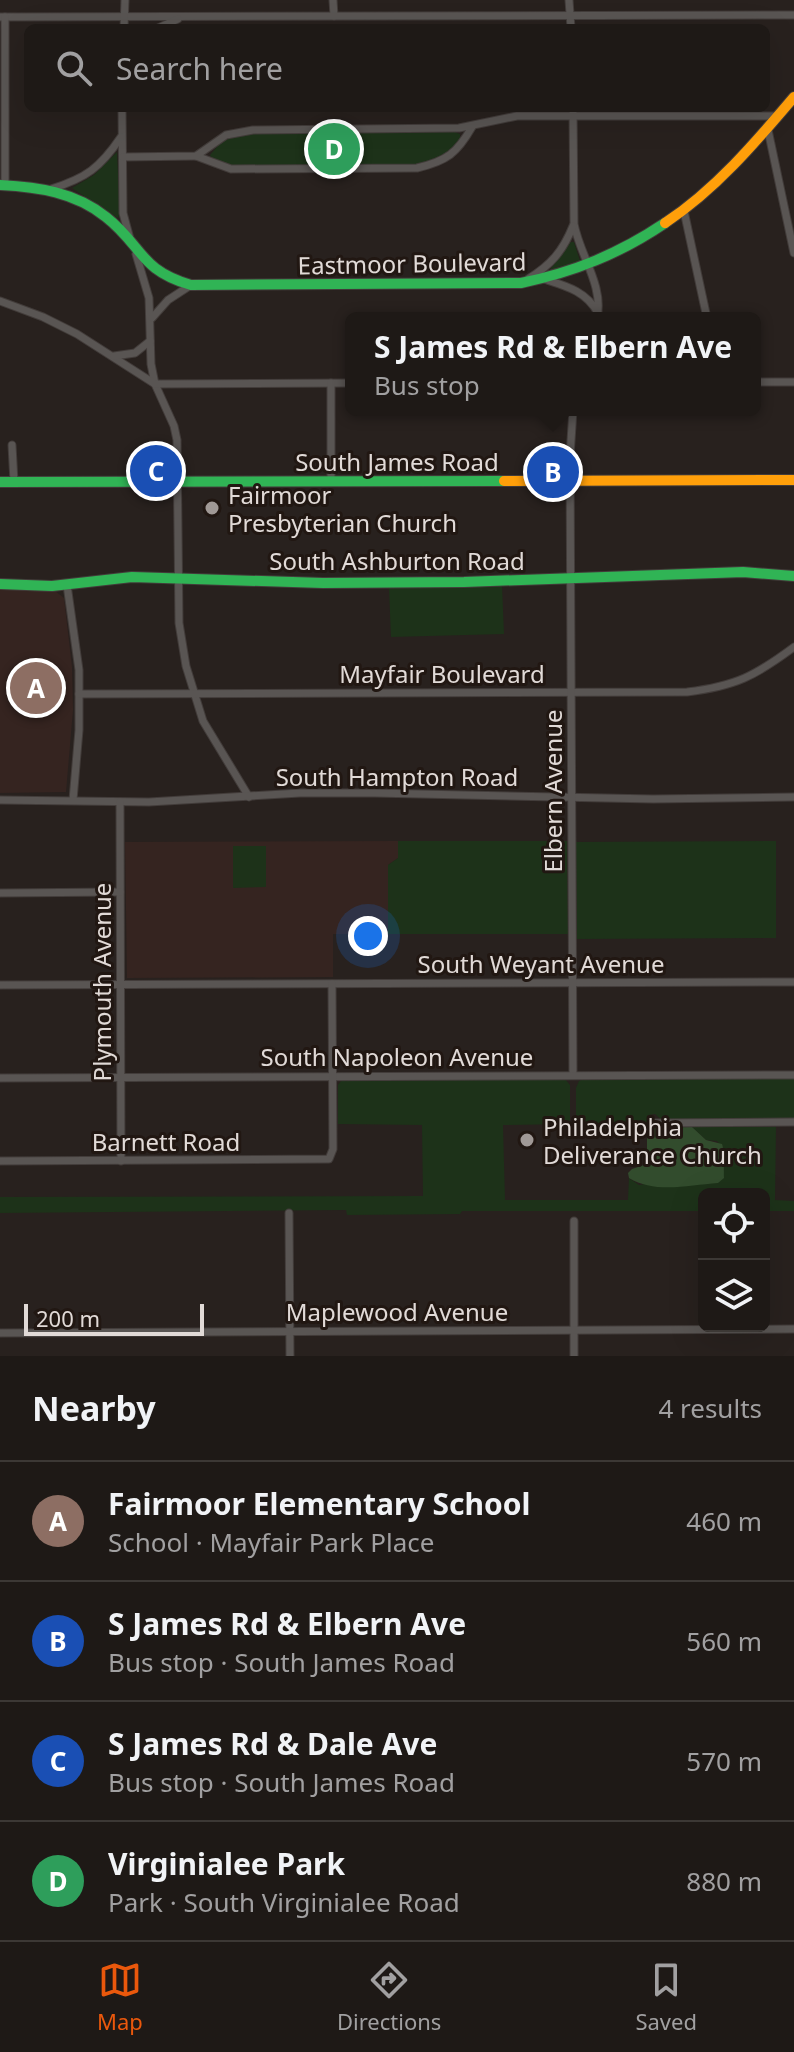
<!DOCTYPE html>
<html lang="en">
<head>
<meta charset="utf-8">
<style>
  :root { --surface:#1e1916; --page:#2b2623; --text:#f1f3f6; --muted:#a1a0a1; --line:#3c3835; --accent:#ea580c }
  body { margin:0; font-family:"Noto Sans",sans-serif; background:var(--page); color:var(--text) }
  .controls { position:absolute; right:24px; bottom:24px; display:grid; overflow:hidden; border-radius:12px; box-shadow:0 8px 32px #0002 }
  .controls button { width:72px; height:72px; display:grid; place-items:center; padding:0; border:0; border-bottom:2px solid var(--line); background:var(--surface); color:var(--text); font:40px sans-serif }
  .scale { position:absolute; left:24px; bottom:20px; width:180px; box-sizing:border-box; padding-left:8px; border:4px solid #e1dad7; border-top:0; font-size:22px; line-height:28px; white-space:nowrap; color:#e1dad7; -webkit-text-stroke:6px #211712; paint-order:stroke }
  .you { position:absolute; left:368px; top:936px; width:28px; height:28px; margin:-20px; border:6px solid #fff; border-radius:50%; background:#1a73e8; box-shadow:0 0 0 12px #1a73e833 }
  .badge { display:grid; place-items:center; width:52px; height:52px; border-radius:50%; background:var(--accent); color:#fff; font-size:26px; font-weight:700 }
  .pin { position:absolute; translate:-50% -50%; border:4px solid #fff; box-shadow:0 2px 8px #0006 }
  .popup { position:absolute; left:345px; top:312px; width:416px; height:104px; box-sizing:border-box; display:grid; place-content:center; border-radius:12px; background:var(--surface); filter:drop-shadow(0 2px 6px #0005); font-size:26px; white-space:nowrap; color:var(--muted) }
  .popup b { font-size:30px; color:var(--text) }
  .popup::after { content:''; position:absolute; left:50%; top:100%; margin-left:-16px; border:16px solid transparent; border-top-color:var(--surface) }
  .list { margin:0; padding:0; list-style:none }
  h2 { display:flex; justify-content:space-between; align-items:center; height:104px; margin:0; padding:0 32px; font-size:34px }
  h2 small { font-size:26px; font-weight:400; color:var(--muted) }
  .list li { display:grid; grid-template-columns:52px 1fr auto; gap:24px; align-items:center; box-sizing:border-box; height:120px; padding:0 32px; border-top:2px solid var(--line) }
  .list b { display:block; font-size:30px; white-space:nowrap }
  .list p { margin:0; font-size:26px; white-space:nowrap; color:var(--muted) }
  .list em { font-size:26px; font-style:normal; color:var(--muted) }
  .icon { flex:none; width:44px; height:44px; fill:none; stroke:currentColor; stroke-width:2; stroke-linecap:round; stroke-linejoin:round }
  .map { position:relative; flex:none; width:794px; height:1356px; overflow:hidden }
  .search { position:absolute; background:var(--surface); box-shadow:0 8px 32px #0002; left:24px; right:24px; top:24px; height:88px; display:flex; align-items:center; gap:20px; box-sizing:border-box; padding:0 28px; border-radius:12px; color:var(--muted); font-size:30px }
  .sheet { height:584px; background:var(--surface) }
  nav { display:flex; justify-content:space-around; align-items:center; box-sizing:border-box; height:112px; border-top:2px solid var(--line); background:var(--surface); font-size:22px; color:var(--muted) }
  nav a { display:grid; justify-items:center; gap:4px }
  nav .on { color:var(--accent) }
  .map>svg:first-child { display:block }
</style>
</head>
<body>
<div class="map">
<svg width="794" height="1356" viewBox="0 0 794 1356">
  <rect width="100%" height="100%" fill="#28211e"/>
  <!-- education -->
  <g fill="#352420">
    <path d="M0,588L55,591L64,598L72,667L73,710L66,792L0,793Z"/>
    <path d="M398,841V858L388,865V934H333V977L127,978L125,842Z"/>
  </g>
  <!-- green -->
  <g fill="#1d3219">
    <path d="M455,132L460,134V142L445,155L423,164L233,166L212,160L210,155L222,141L248,133Z"/>
    <path d="M117,152L120,215L117,218L72,188L94,175Z"/>
    <path d="M571,242H574L580,261L551,272V268Z"/>
    <path d="M502,585L504,634L391,637L389,588Z"/>
    <path d="M398,841H567L568,934H388V865L398,858Z"/>
    <path d="M776,841V938L577,939L576,842Z"/>
    <path d="M233,846H266V887L233,888Z"/>
    <path d="M794,1078V1120H662L655,1114L648,1115L647,1124L581,1123L576,1121V1088L579,1081L584,1079Z"/>
    <path d="M565,1079L570,1085V1124L503,1125L505,1200H628L629,1178L639,1185L724,1171L722,1162L725,1151L717,1141L706,1140L692,1127H776L775,1200L794,1201V1211H764V1194H704V1211H462L460,1214L347,1215L346,1210L0,1213V1197L423,1196L422,1125L338,1124V1085L341,1081Z"/>
  </g>
  <!-- forest -->
  <path fill="#324c2d" d="M692,1127L706,1140L722,1144C724,1148 724,1171 724,1178L718,1183C689,1185 655,1194 629,1178L628,1173L632,1169L644,1165L647,1159V1128Z"/>
  <g fill="none" stroke-linecap="round" stroke-linejoin="round">
    <defs>
      <g id="street">
        <path d="M333,0L334,16"/>
        <path d="M569,0L571,28"/>
        <path d="M0,17L794,15"/>
        <path d="M5,17V186"/>
        <path d="M124,28L125,0"/>
        <path d="M158,28L178,19"/>
        <path d="M122,108L123,213L130,239"/>
        <path d="M573,108L574,224C580,256 604,285 597,318"/>
        <path d="M768,130L794,253"/>
        <path d="M196,156L231,169L417,168C447,161 457,153 472,127"/>
        <path d="M123,157L196,156L226,135L253,130L459,128L517,116H779"/>
        <path d="M51,189C86,178 100,168 121,137"/>
        <path d="M684,211L707,318"/>
        <path d="M136,254L149,298L151,364L155,384L174,426L177,440L179,623L186,666L203,721L249,797"/>
        <path d="M528,279C551,265 563,251 573,226"/>
        <path d="M544,279C566,286 586,291 598,313"/>
        <path d="M0,301L43,317L77,334L155,384L351,383"/>
        <path d="M152,318L168,300L191,285"/>
        <path d="M114,356L135,353L150,341"/>
        <path d="M755,382H794"/>
        <path d="M12,445L14,482"/>
        <path d="M331,481V383"/>
        <path d="M67,585L79,670V730L73,800"/>
        <path d="M79,694L687,692C736,686 755,676 794,647"/>
        <path d="M0,800L149,802L300,793H374L653,799L794,797"/>
        <path d="M120,802L121,1161"/>
        <path d="M0,893L120,892"/>
        <path d="M0,985L794,982"/>
        <path d="M573,1075L570,456L573,410"/>
        <path d="M0,1078L794,1075"/>
        <path d="M654,1123L794,1122"/>
        <path d="M0,1161L329,1159L333,1149L332,984"/>
        <path d="M289,1213L290,1356"/>
        <path d="M574,1221V1356"/>
        <path d="M0,1333L794,1329"/>
      </g>
      <g id="fast">
        <path d="M0,185C38,187 75,192 106,217C143,246 139,270 191,285L521,283C574,272 619,254 665,223"/>
        <path d="M0,482L504,481"/>
        <path d="M0,584L52,586L132,577L323,583L464,582L743,572L794,576"/>
      </g>
      <g id="slow">
        <path d="M665,223C715,190 755,143 794,97"/>
        <path d="M504,481L794,480"/>
      </g>
    </defs>
    <!-- street casing -->
    <use href="#street" stroke="#423c3a" stroke-width="9"/>
    <!-- fast casing -->
    <use href="#fast" stroke="#423c3a" stroke-width="12"/>
    <!-- slow casing -->
    <use href="#slow" stroke="#423c3a" stroke-width="12"/>
    <!-- street -->
    <use href="#street" stroke="#595553" stroke-width="7"/>
    <!-- fast -->
    <use href="#fast" stroke="#30b455" stroke-width="10"/>
    <!-- slow -->
    <use href="#slow" stroke="#ff9f0a" stroke-width="10"/>
  </g>
  <!-- markers -->
  <g fill="#a09996" stroke="#211712" stroke-width="3">
    <circle cx="212" cy="508" r="8"/>
    <circle cx="527" cy="1140" r="8"/>
  </g>
  <g text-anchor="middle" dominant-baseline="central" stroke-width="6" stroke-linejoin="round" paint-order="stroke">
    <!-- street labels -->
    <g font-size="24" fill="#e1dad7" stroke="#211712">
      <text transform="translate(412 263) rotate(-1)">Eastmoor Boulevard</text>
      <text x="397" y="461">South James Road</text>
      <text x="397" y="560">South Ashburton Road</text>
      <text x="442" y="673">Mayfair Boulevard</text>
      <text x="397" y="776">South Hampton Road</text>
      <text transform="translate(552 791) rotate(-90)">Elbern Avenue</text>
      <text x="541" y="963">South Weyant Avenue</text>
      <text transform="translate(101 982) rotate(-90)">Plymouth Avenue</text>
      <text x="397" y="1056">South Napoleon Avenue</text>
      <text x="166" y="1141">Barnett Road</text>
      <text x="397" y="1311">Maplewood Avenue</text>
    </g>
    <!-- poi labels -->
    <g font-size="24" fill="#e1dad7" stroke="#211712" text-anchor="start">
      <text x="228" y="494">Fairmoor<tspan x="228" dy="28">Presbyterian Church</tspan></text>
      <text x="543" y="1126">Philadelphia<tspan x="543" dy="28">Deliverance Church</tspan></text>
    </g>
  </g>
</svg>
<div class="controls">
<button><svg class="icon" aria-label="locate" viewBox="0 0 24 24"><circle cx="12" cy="12" r="6"/><path d="M12 2v4M12 18v4M2 12h4M18 12h4"/></svg></button>
<button><svg class="icon" aria-label="layers" viewBox="0 0 24 24"><path d="M12 4l9 5-9 5-9-5zM3 14l9 5 9-5"/></svg></button>
</div>
<div class="scale">200 m</div>
<div class="you"></div>
<div class="pin badge" style="left:36px;top:688px;background:#8d6e63">A</div>
<div class="pin badge" style="left:553px;top:472px;background:#1a4fb4">B</div>
<div class="popup"><b>S James Rd &amp; Elbern Ave</b>Bus stop</div>
<div class="pin badge" style="left:156px;top:471px;background:#1a4fb4">C</div>
<div class="pin badge" style="left:334px;top:149px;background:#2e9e5b">D</div>
<div class="search"><svg class="icon" aria-label="search" viewBox="0 0 24 24"><circle cx="10" cy="10" r="6"/><path d="M15 15l6 6"/></svg>Search here</div>
</div>
<section class="sheet">
<h2>Nearby<small>4 results</small></h2>
<ul class="list">
<li><span class="badge" style="background:#8d6e63">A</span><div><b>Fairmoor Elementary School</b><p>School · Mayfair Park Place</p></div><em>460 m</em></li>
<li><span class="badge" style="background:#1a4fb4">B</span><div><b>S James Rd &amp; Elbern Ave</b><p>Bus stop · South James Road</p></div><em>560 m</em></li>
<li><span class="badge" style="background:#1a4fb4">C</span><div><b>S James Rd &amp; Dale Ave</b><p>Bus stop · South James Road</p></div><em>570 m</em></li>
<li><span class="badge" style="background:#2e9e5b">D</span><div><b>Virginialee Park</b><p>Park · South Virginialee Road</p></div><em>880 m</em></li>
</ul>
</section>
<nav>
<a class="on"><svg class="icon" aria-label="map" viewBox="0 0 24 24"><path d="M3 6l6-2 6 2 6-2v14l-6 2-6-2-6 2zM9 4v14M15 6v14"/></svg>Map</a>
<a><svg class="icon" aria-label="directions" viewBox="0 0 24 24"><path d="M12 3l9 9-9 9-9-9zM9 14v-3h6M13 9l2 2-2 2"/></svg>Directions</a>
<a><svg class="icon" aria-label="saved" viewBox="0 0 24 24"><path d="M7 4h10v16l-5-4-5 4z"/></svg>Saved</a>
</nav>
</body>
</html>
